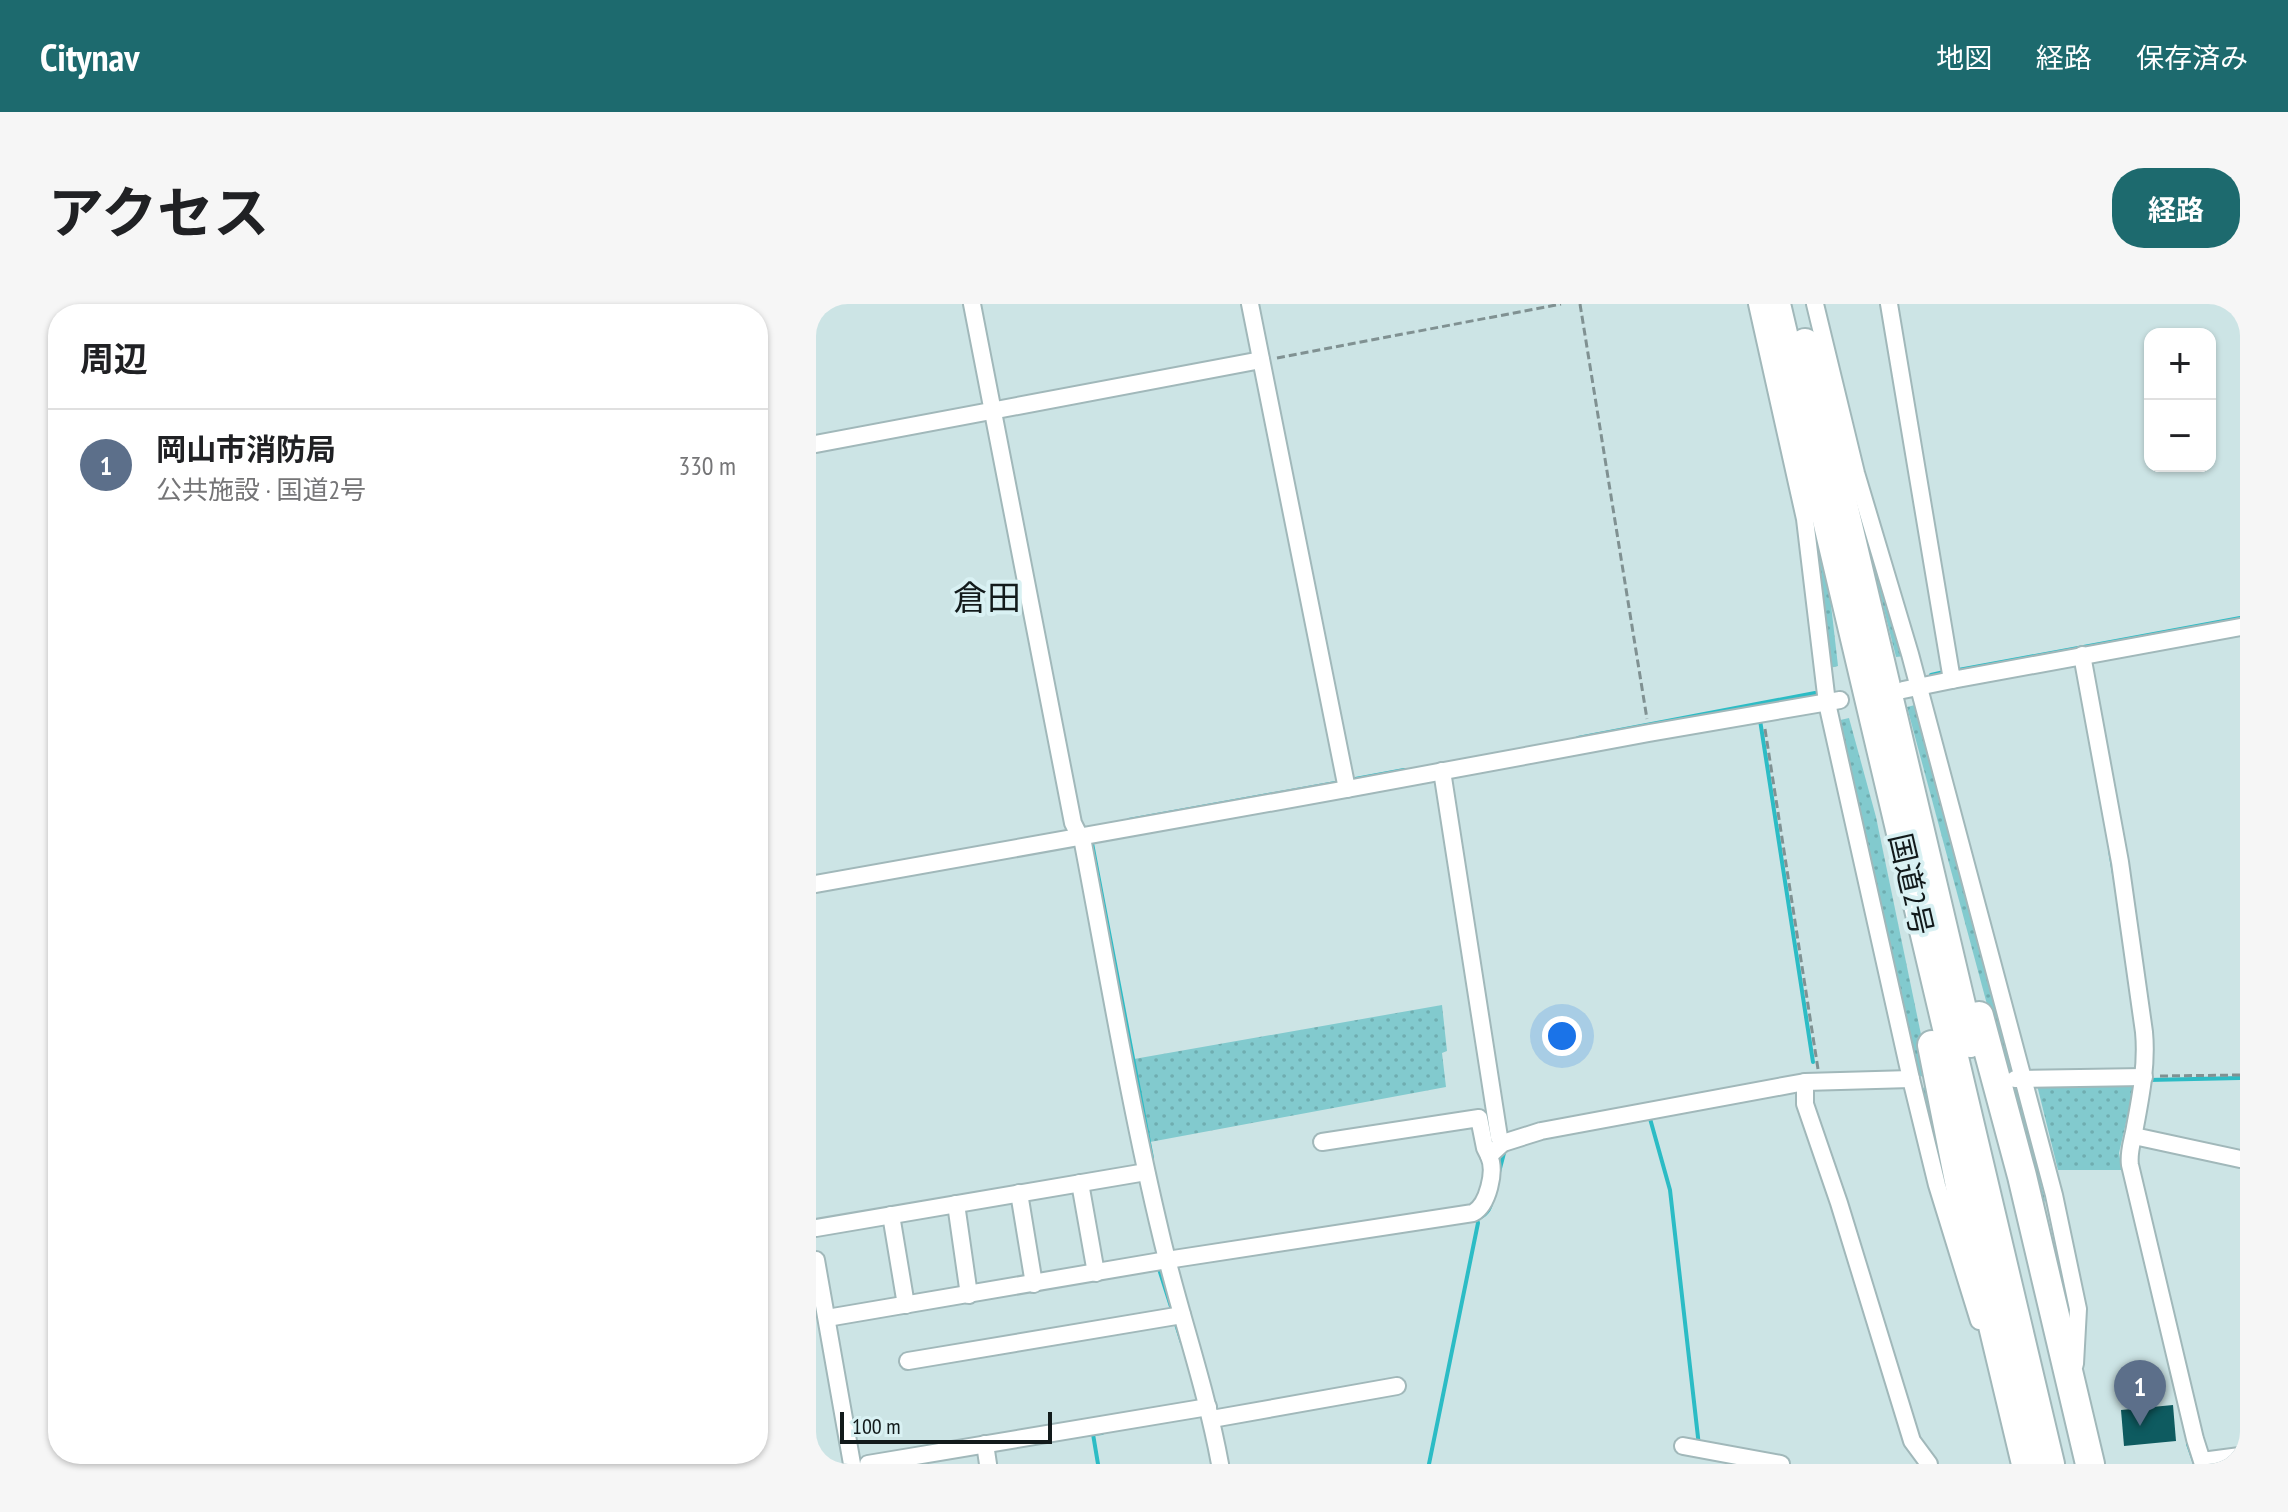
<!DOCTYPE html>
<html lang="ja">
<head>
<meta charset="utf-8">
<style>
  :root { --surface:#fff; --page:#f6f6f6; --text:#202124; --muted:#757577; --line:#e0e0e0; --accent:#1d6a6e }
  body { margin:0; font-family:"PT Sans Narrow","Noto Sans JP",sans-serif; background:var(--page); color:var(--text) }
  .controls { position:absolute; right:24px; top:24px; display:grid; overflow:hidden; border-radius:16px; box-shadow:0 2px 6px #0004 }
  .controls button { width:72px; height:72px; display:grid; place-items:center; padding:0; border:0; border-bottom:2px solid var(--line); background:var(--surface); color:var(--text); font:40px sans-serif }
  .scale { position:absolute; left:24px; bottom:20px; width:212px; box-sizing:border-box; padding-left:8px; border:4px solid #121a1b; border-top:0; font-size:22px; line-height:28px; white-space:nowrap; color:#121a1b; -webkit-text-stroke:6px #d9f1f3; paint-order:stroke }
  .you { position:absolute; left:746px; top:732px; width:28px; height:28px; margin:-20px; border:6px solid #fff; border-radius:50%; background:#1a73e8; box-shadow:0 0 0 12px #1a73e833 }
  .badge { display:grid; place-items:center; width:52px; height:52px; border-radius:50%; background:var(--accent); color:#fff; font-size:26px; font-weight:700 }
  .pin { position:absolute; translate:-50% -66px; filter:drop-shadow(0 2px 4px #0008) }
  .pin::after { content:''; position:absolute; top:42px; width:28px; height:24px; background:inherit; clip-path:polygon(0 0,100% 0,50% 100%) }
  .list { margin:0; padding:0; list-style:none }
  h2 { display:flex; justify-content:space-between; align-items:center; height:104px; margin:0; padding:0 32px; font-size:34px }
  h2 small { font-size:26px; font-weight:400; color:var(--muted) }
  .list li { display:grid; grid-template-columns:52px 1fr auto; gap:24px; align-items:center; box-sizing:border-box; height:112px; padding:0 32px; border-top:2px solid var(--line) }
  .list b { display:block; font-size:30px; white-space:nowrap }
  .list p { margin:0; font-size:26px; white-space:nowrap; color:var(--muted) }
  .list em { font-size:26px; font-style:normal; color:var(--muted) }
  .map { position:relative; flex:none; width:1424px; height:1160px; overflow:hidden; border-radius:32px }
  header { display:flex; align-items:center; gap:48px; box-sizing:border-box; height:112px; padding:0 40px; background:var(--accent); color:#fff }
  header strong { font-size:38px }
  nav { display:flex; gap:44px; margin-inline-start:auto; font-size:28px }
  .intro { display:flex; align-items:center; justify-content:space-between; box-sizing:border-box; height:192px; padding:0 48px }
  h1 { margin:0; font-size:56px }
  .button { padding:20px 36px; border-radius:32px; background:var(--accent); color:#fff; font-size:28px; font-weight:700 }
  main { display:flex; gap:48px; padding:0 48px }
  aside { flex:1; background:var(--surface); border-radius:32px; box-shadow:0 2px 6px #0004 }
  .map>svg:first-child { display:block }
</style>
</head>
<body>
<header>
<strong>Citynav</strong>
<nav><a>地図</a><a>経路</a><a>保存済み</a></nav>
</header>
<div class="intro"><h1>アクセス</h1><a class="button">経路</a></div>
<main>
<aside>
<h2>周辺<small></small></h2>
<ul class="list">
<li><span class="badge" style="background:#5c6f8a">1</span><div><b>岡山市消防局</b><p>公共施設 · 国道2号</p></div><em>330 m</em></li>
</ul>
</aside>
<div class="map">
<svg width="1424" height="1160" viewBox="0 0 1424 1160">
  <defs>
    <pattern id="grass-dots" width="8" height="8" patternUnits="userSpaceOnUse" patternTransform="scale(2)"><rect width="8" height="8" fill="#82cace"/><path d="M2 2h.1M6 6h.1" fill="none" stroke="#6fadb0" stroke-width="1.8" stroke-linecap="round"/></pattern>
  </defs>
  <rect width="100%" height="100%" fill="#cce4e5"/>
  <!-- grass -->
  <g fill="url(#grass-dots)">
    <path d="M1045,215L1089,352L1080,353Z"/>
    <path d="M996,220L999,221L1014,292L1022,362L1010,365Z"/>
    <path d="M1103,400L1198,767L1190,771L1091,403Z"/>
    <path d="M1033,414L1060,513L1114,774L1099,771L1020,417Z"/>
    <path d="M626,701L631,747L626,749L630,783L334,838L318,755Z"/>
    <path d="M1192,778L1201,781L1229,896L1227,902Z"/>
    <path d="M1317,779L1318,784L1303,849L1306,866H1242L1221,781Z"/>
    <path d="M1112,782L1150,946L1128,888L1106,789L1107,784Z"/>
  </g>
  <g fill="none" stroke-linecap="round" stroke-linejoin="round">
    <!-- stream -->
    <g stroke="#2cbcc5" stroke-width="4">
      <path d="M1421,0L1424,9"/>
      <path d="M1137,367L1424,314"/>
      <path d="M1115,371L1128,368"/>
      <path d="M944,416L997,758"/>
      <path d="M762,434L999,389"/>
      <path d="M534,476L588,466"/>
      <path d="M313,516L525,478"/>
      <path d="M276,539L336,854"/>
      <path d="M1294,546L1299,576"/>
      <path d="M1332,776L1424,774"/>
      <path d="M833,811L854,886L883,1142"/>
      <path d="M682,872L688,849L686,846"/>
      <path d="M660,915C670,912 674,906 676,896"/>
      <path d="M343,965L357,1009"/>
      <path d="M359,1017L366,1039"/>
      <path d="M1372,1140L1379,1160"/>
      <path d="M282,1160L277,1130L286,1129"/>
      <path d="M613,1160L662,919L661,916"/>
    </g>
  </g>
  <!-- building -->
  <path fill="#0e5b60" d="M1357,1101L1360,1137L1308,1142L1305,1106Z"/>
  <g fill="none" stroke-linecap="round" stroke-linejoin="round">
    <defs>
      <g id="street">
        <path d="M156,0L257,519L267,539C292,670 314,802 345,931C363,1008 390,1083 404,1160"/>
        <path d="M434,0L531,485"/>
        <path d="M941,0L989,215L1011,399L1095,775L1121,881L1163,1017"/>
        <path d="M999,0L1040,169L1094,350L1238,891L1262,1005L1259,1060"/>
        <path d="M1073,0L1136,376L1424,323"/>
        <path d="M0,140L445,56"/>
        <path d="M1266,351L1304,558L1328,728C1331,760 1325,791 1319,823C1317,836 1312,848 1314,861L1379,1135L1386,1157L1424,1152"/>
        <path d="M1087,386L1136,376"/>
        <path d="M626,467L683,833L687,839"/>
        <path d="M0,580L531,485L833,429L1024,396"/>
        <path d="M1199,775L1328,773"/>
        <path d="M989,778V800L1023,899L1096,1137L1113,1160"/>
        <path d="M1318,832L1424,855"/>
        <path d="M506,838L663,814L669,844L673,852"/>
        <path d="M264,879L280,969"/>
        <path d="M203,889L218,980"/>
        <path d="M140,900L153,991"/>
        <path d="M75,911L90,1001"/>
        <path d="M0,924L330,868"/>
        <path d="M0,956L36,1160"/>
        <path d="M11,1014L351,956L657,909C672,901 680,867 673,852L687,839L725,827L989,778L1095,775"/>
        <path d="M92,1057L366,1011"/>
        <path d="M396,1115L581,1082"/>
        <path d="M169,1140L172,1160"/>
        <path d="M867,1142L965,1160"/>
        <path d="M52,1160L392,1103"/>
      </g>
      <g id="highway">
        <path d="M960,0L1234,1160"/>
        <path d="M989,39L1154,739"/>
        <path d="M1163,712L1206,872L1274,1160"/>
        <path d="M1116,741L1146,892L1210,1160"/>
      </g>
    </defs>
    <!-- street casing -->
    <use href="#street" stroke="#a1b8ba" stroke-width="20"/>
    <!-- highway casing -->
    <use href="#highway" stroke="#a1b8ba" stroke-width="32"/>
    <!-- path -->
    <g stroke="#809192" stroke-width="3" stroke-dasharray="8 4" stroke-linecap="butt">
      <path d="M764,0L831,415"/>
      <path d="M1418,0L1424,19"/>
      <path d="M461,54L745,0"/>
      <path d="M949,425L1002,765"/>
      <path d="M1344,772L1424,771"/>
    </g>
    <!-- street -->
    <use href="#street" stroke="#fff" stroke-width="16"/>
    <!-- highway -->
    <use href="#highway" stroke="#fff" stroke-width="28"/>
  </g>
  <g text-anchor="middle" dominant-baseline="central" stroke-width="8" stroke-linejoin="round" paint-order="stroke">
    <!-- street labels -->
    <g font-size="30" fill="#121a1b" stroke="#d9f1f3">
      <text transform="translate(1096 580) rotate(77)">国道2号</text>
    </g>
    <!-- quarter labels -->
    <g font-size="34" fill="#121a1b" stroke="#d9f1f3">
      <text x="171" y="293">倉田</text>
    </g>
  </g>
</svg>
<div class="controls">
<button>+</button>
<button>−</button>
</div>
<div class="scale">100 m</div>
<div class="you"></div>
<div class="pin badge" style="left:1324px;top:1122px;background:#5c6f8a">1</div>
</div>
</main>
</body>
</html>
